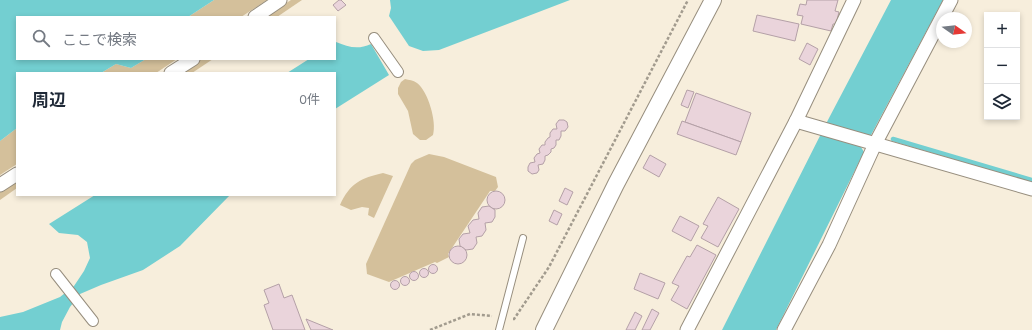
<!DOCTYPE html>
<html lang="ja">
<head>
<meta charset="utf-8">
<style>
  :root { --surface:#fff; --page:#f6f6f7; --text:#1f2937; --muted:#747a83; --line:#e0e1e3 }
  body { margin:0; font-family:Karla,"Noto Sans JP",sans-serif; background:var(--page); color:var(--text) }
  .controls { position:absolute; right:12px; top:12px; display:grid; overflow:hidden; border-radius:0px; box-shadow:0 2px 6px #0003 }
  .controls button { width:36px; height:36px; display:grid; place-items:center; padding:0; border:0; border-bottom:1px solid var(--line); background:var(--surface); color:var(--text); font:20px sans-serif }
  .compass { position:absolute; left:936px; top:12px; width:36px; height:36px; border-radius:50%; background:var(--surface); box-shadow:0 2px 6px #0003; rotate:104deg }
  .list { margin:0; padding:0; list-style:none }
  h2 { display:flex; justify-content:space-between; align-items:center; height:52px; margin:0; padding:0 16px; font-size:17px }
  h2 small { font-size:13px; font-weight:400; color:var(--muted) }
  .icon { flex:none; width:22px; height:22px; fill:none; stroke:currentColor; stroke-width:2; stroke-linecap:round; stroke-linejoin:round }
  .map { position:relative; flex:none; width:1032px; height:330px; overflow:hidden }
  .search { position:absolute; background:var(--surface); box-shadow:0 2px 6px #0003; left:16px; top:16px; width:320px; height:44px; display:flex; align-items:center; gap:10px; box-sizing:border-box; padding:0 14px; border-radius:0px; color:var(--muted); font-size:15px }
  .panel { position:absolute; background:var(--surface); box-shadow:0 2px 6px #0003; left:16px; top:72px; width:320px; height:124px; border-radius:0px }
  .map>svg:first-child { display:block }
</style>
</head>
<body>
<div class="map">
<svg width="1032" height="330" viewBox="0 0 1032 330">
  <rect width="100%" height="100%" fill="#f7eedc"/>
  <!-- green -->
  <g fill="#d4c09b">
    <path d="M214,0H267L241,17H188Z"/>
    <path d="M291,0H302L277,17H265Z"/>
    <path d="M146,59H177L156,73H101L116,64L131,68Z"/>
    <path d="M201,59H213L192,73H180Z"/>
    <path d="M405,79C409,80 413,80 417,83C428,91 437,122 433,135L426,140H420L413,134L408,111L398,94V88L401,82Z"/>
    <path d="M17,128V164L0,175V141Z"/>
    <path d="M429,154L444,157L496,177L498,187L495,191H490L448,254L449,257L437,263L435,262L389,282L367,274L366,264L411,164L415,160Z"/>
    <path d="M383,173L393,176L374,218L368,215L369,208L362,207L351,210L340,205C350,183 361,178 383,173Z"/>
    <path d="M17,180V188L0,200V191Z"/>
  </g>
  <!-- water -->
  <g fill="#73cfd1">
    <path d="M0,0H214L188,17H17V59H146L131,68L116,64L101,73H17V128L0,141Z"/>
    <path d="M390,0H570L439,50L423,51L409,46L389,16L391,8Z"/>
    <path d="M891,0H943L871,135L861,147L864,152L776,330H722L829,118Z"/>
    <path d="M336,42C348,47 358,50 371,44L389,75L335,109V73H287L309,59H335V43Z"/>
    <path d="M95,195H230L180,246L143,270L101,285L80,294L70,307L62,322L60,330H0V317L23,312L60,297L74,286L84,271L90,258L87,242L78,235L59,233L49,224Z"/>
  </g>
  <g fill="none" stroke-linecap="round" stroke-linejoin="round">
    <!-- stream -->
    <path stroke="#73cfd1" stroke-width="4.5" d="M893,139L1032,180"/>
  </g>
  <!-- building -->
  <g fill="#ead4db" stroke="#b4a0a7">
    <path d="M339,0H341L346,5L338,11L333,5Z"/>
    <path d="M807,0H838L835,11L839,12L836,24H833L831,31L801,24L803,16L797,15L800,4L806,5Z"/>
    <path d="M757,15L799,24L795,41L753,31Z"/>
    <path d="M807,43L818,49L810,65L799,59Z"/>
    <path d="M687,90L694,92L688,108L681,105Z"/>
    <path d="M696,93L751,113L741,142L685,122Z"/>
    <path d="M559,120H564L567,122L568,127L565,131H561V136L559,140H556V145L554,148L551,149V152L548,155L545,156V160L543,164L538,165L539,170L537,173L532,174L528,171V167L530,163L535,162L534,158L537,154L540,153L539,149L542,145H545V142L548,138L550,137V133L553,129H557L556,124Z"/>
    <path d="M682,121L741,142L736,155L677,134Z"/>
    <path d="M650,155L666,164L659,177L643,168Z"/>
    <path d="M565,188L573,192L567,205L559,201Z"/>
    <circle cx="496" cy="200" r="9"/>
    <path d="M718,197L739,209L718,247L701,238L708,226L703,224Z"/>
    <path d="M489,206L495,210V217L492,222L485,223L486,230L482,236L476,237L477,243L473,249L466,250L460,246L459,239L463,234L470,233L468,226L473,220L479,219L478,213L482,207Z"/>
    <path d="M554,210L562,214L557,225L549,221Z"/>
    <path d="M680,216L699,226L691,241L672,231Z"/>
    <path d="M697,245L716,255L687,309L671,300L679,286L672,283L687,256L690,257Z"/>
    <circle cx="458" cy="255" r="9"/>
    <circle cx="433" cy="269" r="4.5"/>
    <circle cx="424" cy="273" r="4.5"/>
    <circle cx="414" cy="276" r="4.5"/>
    <path d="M640,273L665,283L658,299L634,289Z"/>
    <circle cx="405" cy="281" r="4.5"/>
    <circle cx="395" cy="285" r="4.5"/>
    <path d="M279,284L284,298L292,295L305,330H273L264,305L269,303L264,290Z"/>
    <path d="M652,309L659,313L650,330H642Z"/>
    <path d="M635,312L642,316L635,330H626Z"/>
    <path d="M306,319L333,330H311Z"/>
  </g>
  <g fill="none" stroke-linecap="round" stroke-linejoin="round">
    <defs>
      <path id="service" d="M499,330L523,238"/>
      <g id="pedestrian">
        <path d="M374,38L398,72"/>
        <path d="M56,274L93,321"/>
      </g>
      <g id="minor">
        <path d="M255,17L280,0"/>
        <path d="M171,73L193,59"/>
        <path d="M796,121L1032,189"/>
        <path d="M0,185L17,174"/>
        <path d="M687,330L796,121L854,0"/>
        <path d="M784,330L829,245L875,144L951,0"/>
      </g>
      <path id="tertiary" d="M544,330L616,184L713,0"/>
    </defs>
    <!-- service casing -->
    <use href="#service" stroke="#978e7e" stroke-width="8"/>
    <!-- pedestrian casing -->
    <use href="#pedestrian" stroke="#978e7e" stroke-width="12"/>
    <!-- minor casing -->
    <use href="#minor" stroke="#978e7e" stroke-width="15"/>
    <!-- tertiary casing -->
    <use href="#tertiary" stroke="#978e7e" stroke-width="18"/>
    <!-- path -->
    <g stroke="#a29b8e" stroke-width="2.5" stroke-dasharray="3 2" stroke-linecap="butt">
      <path d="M513,319H514L549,267L688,0"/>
      <path d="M430,330L470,314L492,316"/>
    </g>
    <!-- service -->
    <use href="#service" stroke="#fff" stroke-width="6"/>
    <!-- pedestrian -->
    <use href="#pedestrian" stroke="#fff" stroke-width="10"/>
    <!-- minor -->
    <use href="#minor" stroke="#fff" stroke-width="13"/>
    <!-- tertiary -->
    <use href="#tertiary" stroke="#fff" stroke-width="16"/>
  </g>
</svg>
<div class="controls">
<button>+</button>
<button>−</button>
<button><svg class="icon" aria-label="layers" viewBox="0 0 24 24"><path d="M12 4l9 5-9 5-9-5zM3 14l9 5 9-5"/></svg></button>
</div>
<svg class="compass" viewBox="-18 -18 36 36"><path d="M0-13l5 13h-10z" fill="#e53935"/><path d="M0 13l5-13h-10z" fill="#747a83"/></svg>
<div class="search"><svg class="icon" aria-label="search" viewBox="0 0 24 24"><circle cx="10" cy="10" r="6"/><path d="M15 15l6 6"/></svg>ここで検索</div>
<section class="panel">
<h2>周辺<small>0件</small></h2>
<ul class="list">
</ul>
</section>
</div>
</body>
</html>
